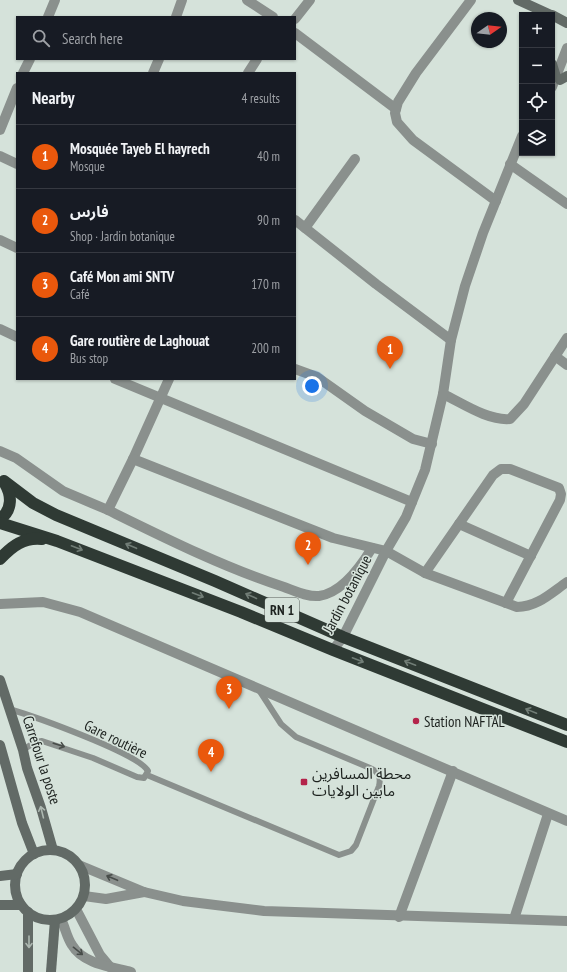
<!DOCTYPE html>
<html lang="en">
<head>
<meta charset="utf-8">
<style>
  :root { --surface:#171b24; --page:#242831; --text:#f1f3f6; --muted:#9ea1a6; --line:#363941; --accent:#ea580c }
  body { margin:0; font-family:"PT Sans Narrow","Noto Sans Arabic",sans-serif; background:var(--page); color:var(--text) }
  .controls { position:absolute; right:12px; top:12px; display:grid; overflow:hidden; border-radius:0px; box-shadow:0 1px 3px #0004 }
  .controls button { width:36px; height:36px; display:grid; place-items:center; padding:0; border:0; border-bottom:1px solid var(--line); background:var(--surface); color:var(--text); font:20px sans-serif }
  .compass { position:absolute; left:471px; top:12px; width:36px; height:36px; border-radius:50%; background:var(--surface); box-shadow:0 1px 3px #0004; rotate:76deg }
  .you { position:absolute; left:312px; top:386px; width:14px; height:14px; margin:-10px; border:3px solid #fff; border-radius:50%; background:#1a73e8; box-shadow:0 0 0 6px #1a73e833 }
  .badge { display:grid; place-items:center; width:26px; height:26px; border-radius:50%; background:var(--accent); color:#fff; font-size:13px; font-weight:700 }
  .pin { position:absolute; translate:-50% -33px; filter:drop-shadow(0 1px 2px #0008) }
  .pin::after { content:''; position:absolute; top:21px; width:14px; height:12px; background:inherit; clip-path:polygon(0 0,100% 0,50% 100%) }
  .list { margin:0; padding:0; list-style:none }
  h2 { display:flex; justify-content:space-between; align-items:center; height:52px; margin:0; padding:0 16px; font-size:17px }
  h2 small { font-size:13px; font-weight:400; color:var(--muted) }
  .list li { display:grid; grid-template-columns:26px 1fr auto; gap:12px; align-items:center; box-sizing:border-box; height:64px; padding:0 16px; border-top:1px solid var(--line) }
  .list b { display:block; font-size:15px; white-space:nowrap }
  .list p { margin:0; font-size:13px; white-space:nowrap; color:var(--muted) }
  .list em { font-size:13px; font-style:normal; color:var(--muted) }
  .icon { flex:none; width:22px; height:22px; fill:none; stroke:currentColor; stroke-width:2; stroke-linecap:round; stroke-linejoin:round }
  .map { position:relative; flex:none; width:567px; height:972px; overflow:hidden }
  .search { position:absolute; background:var(--surface); box-shadow:0 1px 3px #0004; left:16px; top:16px; width:280px; height:44px; display:flex; align-items:center; gap:10px; box-sizing:border-box; padding:0 14px; border-radius:0px; color:var(--muted); font-size:15px }
  .panel { position:absolute; background:var(--surface); box-shadow:0 1px 3px #0004; left:16px; top:72px; width:280px; height:308px; border-radius:0px }
  .map>svg:first-child { display:block }
</style>
</head>
<body>
<div class="map">
<svg width="567" height="972" viewBox="0 0 567 972">
  <rect width="100%" height="100%" fill="#d5e2da"/>
  <g fill="none" stroke-linecap="round" stroke-linejoin="round">
    <!-- lane -->
    <g stroke="#8a908d" stroke-width="6">
      <path d="M9,709C33,716 138,753 148,771L144,778L137,777L93,758L42,741L35,742L23,750"/>
      <path d="M147,775L339,855L351,851L356,845L379,786C381,777 379,772 370,768L296,737L281,724L259,690"/>
    </g>
    <!-- street -->
    <g stroke="#8a908d" stroke-width="10">
      <path d="M247,0L273,17"/>
      <path d="M471,0L416,73L398,102L395,113L397,122L413,140L496,201"/>
      <path d="M48,17L55,0"/>
      <path d="M176,17L182,0"/>
      <path d="M295,19L310,0"/>
      <path d="M295,33L396,109"/>
      <path d="M23,73L30,59"/>
      <path d="M153,73L159,59"/>
      <path d="M248,73L257,59"/>
      <path d="M552,87L567,48"/>
      <path d="M0,130L17,88"/>
      <path d="M0,156L17,164"/>
      <path d="M510,164L567,204"/>
      <path d="M295,220L376,284L451,340"/>
      <path d="M305,228L355,159"/>
      <path d="M0,240L17,248"/>
      <path d="M0,329L17,337"/>
      <path d="M555,356L567,365"/>
      <path d="M295,369L317,377L365,411L413,439L432,444"/>
      <path d="M115,379L412,502"/>
      <path d="M443,394C462,403 488,421 510,419L524,404L567,338"/>
      <path d="M0,451L16,458L63,491L108,510L133,459L169,379"/>
      <path d="M133,459L333,538L386,551L425,573L517,607C537,607 551,593 567,582"/>
      <path d="M108,510C165,538 223,567 284,587C295,591 307,597 319,596C342,593 361,566 372,548"/>
      <path d="M459,524L531,556"/>
      <path d="M425,573L493,475L501,469H510L559,488L561,494L560,500L506,603"/>
      <path d="M0,604L43,602L80,612L567,821"/>
      <path d="M333,650L343,637L386,551L406,517L425,470L443,394L451,340L465,286L483,233L522,136"/>
      <path d="M79,865L144,892L183,901L264,911L567,921"/>
      <path d="M84,896L106,899L144,892"/>
      <path d="M76,909L100,955L110,967"/>
      <path d="M399,917L453,771"/>
      <path d="M61,919C65,927 67,938 72,945C83,964 112,967 131,972"/>
      <path d="M514,919L548,814"/>
    </g>
    <!-- secondary -->
    <g stroke="#626a66" stroke-width="10">
      <path d="M518,0L551,15"/>
      <path d="M552,15L567,23"/>
      <path d="M552,64L556,77"/>
      <path d="M560,80L567,76"/>
      <path d="M0,680L23,750L27,768L41,808L53,850"/>
      <path d="M0,745L22,823L34,854"/>
      <circle cx="50" cy="885" r="35"/>
      <path d="M0,876L17,874"/>
      <path d="M0,905H21"/>
      <path d="M28,912V972"/>
      <path d="M51,972L55,920"/>
    </g>
    <!-- highway -->
    <g stroke="#2f3a34" stroke-width="12">
      <path d="M4,481L33,503L56,515L215,581L343,637L567,725"/>
      <path d="M0,519C13,510 12,494 4,482"/>
      <path d="M0,523L57,541L241,612L333,650L567,742"/>
      <path d="M0,559C12,546 24,537 42,539"/>
    </g>
  </g>
  <!-- one-way arrows -->
  <defs><path id="oneway-shaft" d="M-6 0H5M1.5-3L5.5 0L1.5 3" fill="none" stroke-width="1.6" stroke-linecap="round" stroke-linejoin="round"/></defs>
  <g stroke="#717d76">
    <use href="#oneway-shaft" transform="translate(131 546) rotate(-157)"/>
    <use href="#oneway-shaft" transform="translate(77 548) rotate(21)"/>
    <use href="#oneway-shaft" transform="translate(198 595) rotate(21)"/>
    <use href="#oneway-shaft" transform="translate(251 596) rotate(-156)"/>
    <use href="#oneway-shaft" transform="translate(358 660) rotate(21)"/>
    <use href="#oneway-shaft" transform="translate(410 663) rotate(-159)"/>
    <use href="#oneway-shaft" transform="translate(531 711) rotate(-158)"/>
  </g>
  <g stroke="#484d4a">
    <use href="#oneway-shaft" transform="translate(59 745) rotate(18)"/>
    <use href="#oneway-shaft" transform="translate(112 878) rotate(-157)"/>
    <use href="#oneway-shaft" transform="translate(78 951) rotate(39)"/>
  </g>
  <g stroke="#adb8b1">
    <use href="#oneway-shaft" transform="translate(42 812) rotate(-104)"/>
    <use href="#oneway-shaft" transform="translate(29 942) rotate(90)"/>
  </g>
  <!-- markers -->
  <g fill="#b4234a" stroke="#d5e2da" stroke-width="1.5">
    <circle cx="416" cy="721" r="4"/>
    <rect x="300" y="778" width="8" height="8" rx="2"/>
  </g>
  <g text-anchor="middle" dominant-baseline="central" stroke-width="3" stroke-linejoin="round" paint-order="stroke">
    <!-- shield labels -->
    <rect fill="#d5e2da" stroke="#545b56" stroke-width="1" x="265" y="598" width="34" height="24" rx="3"/>
    <g font-size="14" font-weight="bold" fill="#1c211e">
      <text x="282" y="610">RN 1</text>
    </g>
    <!-- street labels -->
    <g font-size="15" fill="#1c211e" stroke="#d5e2da">
      <text transform="translate(347 594) rotate(-62)">Jardin botanique</text>
      <text transform="translate(116 739) rotate(26)">Gare routière</text>
      <text transform="translate(42 760) rotate(72)">Carrefour la poste</text>
    </g>
    <!-- poi labels -->
    <g font-size="15" fill="#1c211e" stroke="#d5e2da" text-anchor="start">
      <text x="424" y="721">Station NAFTAL</text>
      <text x="312" y="773">محطة المسافرين<tspan x="312" dy="17">مابين الولايات</tspan></text>
    </g>
  </g>
</svg>
<div class="controls">
<button>+</button>
<button>−</button>
<button><svg class="icon" aria-label="locate" viewBox="0 0 24 24"><circle cx="12" cy="12" r="6"/><path d="M12 2v4M12 18v4M2 12h4M18 12h4"/></svg></button>
<button><svg class="icon" aria-label="layers" viewBox="0 0 24 24"><path d="M12 4l9 5-9 5-9-5zM3 14l9 5 9-5"/></svg></button>
</div>
<svg class="compass" viewBox="-18 -18 36 36"><path d="M0-13l5 13h-10z" fill="#e53935"/><path d="M0 13l5-13h-10z" fill="#9ea1a6"/></svg>
<div class="you"></div>
<div class="pin badge" style="left:390px;top:369px">1</div>
<div class="pin badge" style="left:308px;top:565px">2</div>
<div class="pin badge" style="left:229px;top:709px">3</div>
<div class="pin badge" style="left:211px;top:772px">4</div>
<div class="search"><svg class="icon" aria-label="search" viewBox="0 0 24 24"><circle cx="10" cy="10" r="6"/><path d="M15 15l6 6"/></svg>Search here</div>
<section class="panel">
<h2>Nearby<small>4 results</small></h2>
<ul class="list">
<li><span class="badge">1</span><div><b>Mosquée Tayeb El hayrech</b><p>Mosque</p></div><em>40 m</em></li>
<li><span class="badge">2</span><div><b>فارس</b><p>Shop · Jardin botanique</p></div><em>90 m</em></li>
<li><span class="badge">3</span><div><b>Café Mon ami SNTV</b><p>Café</p></div><em>170 m</em></li>
<li><span class="badge">4</span><div><b>Gare routière de Laghouat</b><p>Bus stop</p></div><em>200 m</em></li>
</ul>
</section>
</div>
</body>
</html>
